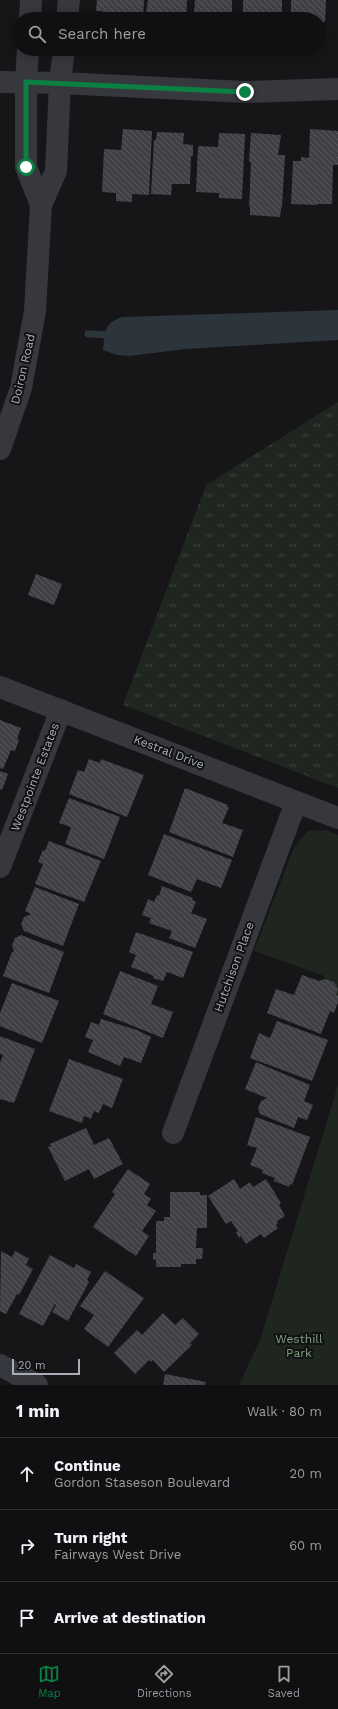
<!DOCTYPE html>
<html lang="en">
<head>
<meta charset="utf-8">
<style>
  :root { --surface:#101012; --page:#19191b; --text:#f1f3f6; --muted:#9c9d9f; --line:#303032; --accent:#0b8043 }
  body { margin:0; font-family:"Work Sans",sans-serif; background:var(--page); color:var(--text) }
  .scale { position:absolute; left:12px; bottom:10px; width:68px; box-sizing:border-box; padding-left:4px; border:2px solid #a8adb8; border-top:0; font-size:11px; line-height:14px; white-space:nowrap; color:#a8adb8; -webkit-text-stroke:3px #111113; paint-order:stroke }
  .stop { position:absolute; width:12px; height:12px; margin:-9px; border:3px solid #0b8043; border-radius:50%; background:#fff }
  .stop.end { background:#0b8043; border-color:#fff; box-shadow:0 1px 4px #0008 }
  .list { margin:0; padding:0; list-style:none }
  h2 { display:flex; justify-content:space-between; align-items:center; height:52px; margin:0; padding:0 16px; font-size:17px }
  h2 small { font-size:13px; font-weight:400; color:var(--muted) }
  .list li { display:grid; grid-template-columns:26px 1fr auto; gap:12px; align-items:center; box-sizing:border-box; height:72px; padding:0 16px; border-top:1px solid var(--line) }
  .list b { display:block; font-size:15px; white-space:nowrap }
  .list p { margin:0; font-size:13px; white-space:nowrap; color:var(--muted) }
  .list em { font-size:13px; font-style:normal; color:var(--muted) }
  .icon { flex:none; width:22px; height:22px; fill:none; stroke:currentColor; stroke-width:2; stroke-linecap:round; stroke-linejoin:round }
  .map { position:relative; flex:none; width:338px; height:1385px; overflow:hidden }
  .search { position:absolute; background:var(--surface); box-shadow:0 2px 10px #0003; left:12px; right:12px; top:12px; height:44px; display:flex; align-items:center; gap:10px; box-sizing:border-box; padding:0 14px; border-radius:22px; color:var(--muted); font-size:15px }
  .sheet { height:268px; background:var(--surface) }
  nav { display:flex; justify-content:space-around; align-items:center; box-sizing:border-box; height:56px; border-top:1px solid var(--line); background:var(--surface); font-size:11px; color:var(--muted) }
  nav a { display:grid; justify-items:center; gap:2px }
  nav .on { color:var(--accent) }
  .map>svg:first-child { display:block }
</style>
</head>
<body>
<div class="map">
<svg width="338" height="1385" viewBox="0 0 338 1385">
  <defs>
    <pattern id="grass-tufts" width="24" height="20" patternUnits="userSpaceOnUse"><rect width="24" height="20" fill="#1e261f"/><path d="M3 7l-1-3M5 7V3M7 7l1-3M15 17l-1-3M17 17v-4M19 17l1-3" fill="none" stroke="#3c433d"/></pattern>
    <pattern id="building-back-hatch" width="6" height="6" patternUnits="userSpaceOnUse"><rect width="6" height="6" fill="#404145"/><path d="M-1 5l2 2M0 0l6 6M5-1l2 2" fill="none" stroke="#595a5e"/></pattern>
  </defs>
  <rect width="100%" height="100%" fill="#161618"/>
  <!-- grass -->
  <path fill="url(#grass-tufts)" d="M338,402V788L123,705L206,485Z"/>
  <!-- green -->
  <g fill="#1e261f">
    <path d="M326,830L338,835V1000L324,976L254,951L294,847L308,831Z"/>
    <path d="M338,1085V1385H239L260,1340Z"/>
  </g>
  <!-- water -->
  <path fill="#2c353c" d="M338,310V340L186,349L129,356L117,355L103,350C105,332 103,324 122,317Z"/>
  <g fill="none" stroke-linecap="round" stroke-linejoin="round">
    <!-- stream -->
    <path stroke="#2c353c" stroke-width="7" d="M88,334L114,335"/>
  </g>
  <!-- building -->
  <g fill="url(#building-back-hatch)">
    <path d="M97,0H144L143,19L102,18V11H96Z"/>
    <path d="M148,0H187L186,19H145Z"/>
    <path d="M195,0H232V12H240V19H196V15L194,14Z"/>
    <path d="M243,0H282V19L243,18Z"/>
    <path d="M291,0H326L325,22H321L320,43H319V19H291Z"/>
    <path d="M123,129L152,131L149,195L132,194V202L116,201V193L102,192L104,149L121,150Z"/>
    <path d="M310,129L338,131V165H333L332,204H317V205L291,204L293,161H301V157L309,158Z"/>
    <path d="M157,132L184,133L183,144L193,145V156H191L190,184H172L171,195L151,194L154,140H156Z"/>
    <path d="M219,133L245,134L242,199L219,198V193L196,192L198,146L218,147Z"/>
    <path d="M251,133L281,135L278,155H285L282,208H281L280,217L250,215V207H249L251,162H249Z"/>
    <path d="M36,574L62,584L54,605L28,595Z"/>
    <path d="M0,720L21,728L17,739L19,740L15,751L11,750L3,769L0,768Z"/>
    <path d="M89,759L100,763L101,759L144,775L127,817L69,794L78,770L84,772Z"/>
    <path d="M0,771L8,774L2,790L0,789Z"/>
    <path d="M185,788L228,805L227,807H229L222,823L243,830L233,857L169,832Z"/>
    <path d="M69,798L120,817L104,859L65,844L71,827L59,823Z"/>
    <path d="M164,834L232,860L221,888L197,879L191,892L148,875Z"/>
    <path d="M49,841L101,861L84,902L35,884L43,864L38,862L43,850L45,851Z"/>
    <path d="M162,886L193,898L192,900L196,902L191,913L207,919L195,948L169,938L172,931L149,923L151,918L142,915L148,899L154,902L157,895L159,896Z"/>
    <path d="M35,887L79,904L63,946L24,931L21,924L24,917L31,914L25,911Z"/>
    <path d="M136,932L193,952L183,978L167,972L163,981L153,978L154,976L131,967L136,955L129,952Z"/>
    <path d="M21,935L64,952L49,993L3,976L12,952H14L12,945L15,938Z"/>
    <path d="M120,971L158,986L151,1004L173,1012L163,1038L103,1014Z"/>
    <path d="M302,975L319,981L325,979L334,982L338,989L336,995L338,996V1002L334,1013L330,1011L321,1034L267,1013L276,989L294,995Z"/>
    <path d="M12,983L59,1001L42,1043L0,1026V1013Z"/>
    <path d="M101,1019L137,1030L151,1037L141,1063L124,1057L120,1066L88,1052L93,1040L85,1037L91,1022L99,1025Z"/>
    <path d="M277,1021L328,1040L312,1081L250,1058L259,1033L270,1038Z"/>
    <path d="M0,1036L35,1049L14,1103L0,1099V1063L3,1055L0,1054Z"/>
    <path d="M69,1059L123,1079L112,1108L103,1104L99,1113L94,1111L91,1119L84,1116L82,1123L49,1111Z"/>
    <path d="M256,1062L310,1085L304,1101L313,1105L307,1120L298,1117L294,1128L260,1114L258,1108L261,1101L267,1098L245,1089Z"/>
    <path d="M256,1117L310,1137L292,1185L290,1184L289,1187L274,1181L275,1178L262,1173L263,1170L250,1165L257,1148L247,1145Z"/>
    <path d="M86,1128L94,1145L109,1138L123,1164L94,1179L89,1169L65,1181L48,1147L51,1146L50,1144Z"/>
    <path d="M128,1169L150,1184L144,1194L151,1199L147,1205L156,1211L142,1231L149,1236L136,1256L93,1227L115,1194L112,1192Z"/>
    <path d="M234,1179L240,1189L250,1182L253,1187L266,1179L281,1203L279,1205L285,1216L277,1221L278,1223L276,1225L278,1228L264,1238L261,1234L246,1244L241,1236L239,1238L236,1232L238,1231L231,1221L226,1224L208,1196Z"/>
    <path d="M170,1192H200V1195H207V1228H197L196,1248H203L202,1259H196V1264H181V1267H156V1259L153,1260V1253H156V1221H164V1217H170Z"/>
    <path d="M1,1251L12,1257L15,1251L28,1258L29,1259L26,1265L33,1269L19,1295L17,1294L6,1314L0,1311Z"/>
    <path d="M50,1255L74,1268L76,1264L91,1272L87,1280L89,1282L68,1321L52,1312L56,1305L55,1304L43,1326L19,1314Z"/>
    <path d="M105,1271L144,1298L108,1347L84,1329L94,1315L80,1306Z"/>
    <path d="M163,1313L175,1325L183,1318L199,1334L190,1343L192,1345L164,1372L153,1360L151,1362L149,1360L135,1374L114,1353L137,1330L142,1335Z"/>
    <path d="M165,1374L206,1382L205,1385H163Z"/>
  </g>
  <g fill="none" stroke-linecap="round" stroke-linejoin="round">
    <!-- minor -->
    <g stroke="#37383d" stroke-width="22">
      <path d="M30,19L31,0"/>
      <path d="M67,19L69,0"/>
      <path d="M28,49L26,82V167L41,205"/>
      <path d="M0,82L60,83L245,92L338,89"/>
      <path d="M0,449L21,388L35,311L41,205L56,171L60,83L64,49"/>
      <path d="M0,687L338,818"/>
      <path d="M0,867L61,710"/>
      <path d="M173,1133L296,802"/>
      <path d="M0,1365L37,1385"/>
    </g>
  </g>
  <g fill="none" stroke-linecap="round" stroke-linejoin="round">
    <!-- route -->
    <path stroke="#0b8043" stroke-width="5" d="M26,167V82L245,92"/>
  </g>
  <g text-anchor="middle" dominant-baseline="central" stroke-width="4" stroke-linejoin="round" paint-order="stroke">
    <!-- street labels -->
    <g font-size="12" fill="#a8adb8" stroke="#111113">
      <text transform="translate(23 369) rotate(-77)">Doiron Road</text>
      <text transform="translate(169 752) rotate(21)">Kestral Drive</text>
      <text transform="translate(35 777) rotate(-69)">Westpointe Estates</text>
      <text transform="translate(234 967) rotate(-70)">Hutchison Place</text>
    </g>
    <!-- park labels -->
    <g font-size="12" fill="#7fa381" stroke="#111113">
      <text x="299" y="1339">Westhill<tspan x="299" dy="14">Park</tspan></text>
    </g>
  </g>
</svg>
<div class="scale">20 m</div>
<div class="stop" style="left:26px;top:167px"></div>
<div class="stop end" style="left:245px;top:92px"></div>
<div class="search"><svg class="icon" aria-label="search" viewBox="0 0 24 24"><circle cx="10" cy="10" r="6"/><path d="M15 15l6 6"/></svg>Search here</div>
</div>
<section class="sheet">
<h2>1 min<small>Walk · 80 m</small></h2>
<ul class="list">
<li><svg class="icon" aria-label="ahead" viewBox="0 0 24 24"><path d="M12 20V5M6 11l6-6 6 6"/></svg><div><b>Continue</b><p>Gordon Staseson Boulevard</p></div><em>20 m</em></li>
<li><svg class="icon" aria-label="right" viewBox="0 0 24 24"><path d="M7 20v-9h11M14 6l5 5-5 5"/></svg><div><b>Turn right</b><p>Fairways West Drive</p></div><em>60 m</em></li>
<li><svg class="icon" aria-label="arrive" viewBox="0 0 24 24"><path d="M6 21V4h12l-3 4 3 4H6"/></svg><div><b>Arrive at destination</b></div></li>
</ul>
</section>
<nav>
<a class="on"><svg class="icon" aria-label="map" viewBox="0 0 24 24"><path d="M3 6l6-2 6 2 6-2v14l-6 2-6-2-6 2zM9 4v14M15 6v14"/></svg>Map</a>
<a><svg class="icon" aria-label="directions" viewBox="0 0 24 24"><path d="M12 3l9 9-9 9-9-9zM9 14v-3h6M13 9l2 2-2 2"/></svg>Directions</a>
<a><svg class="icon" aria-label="saved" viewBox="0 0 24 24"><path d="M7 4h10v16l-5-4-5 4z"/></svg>Saved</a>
</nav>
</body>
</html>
